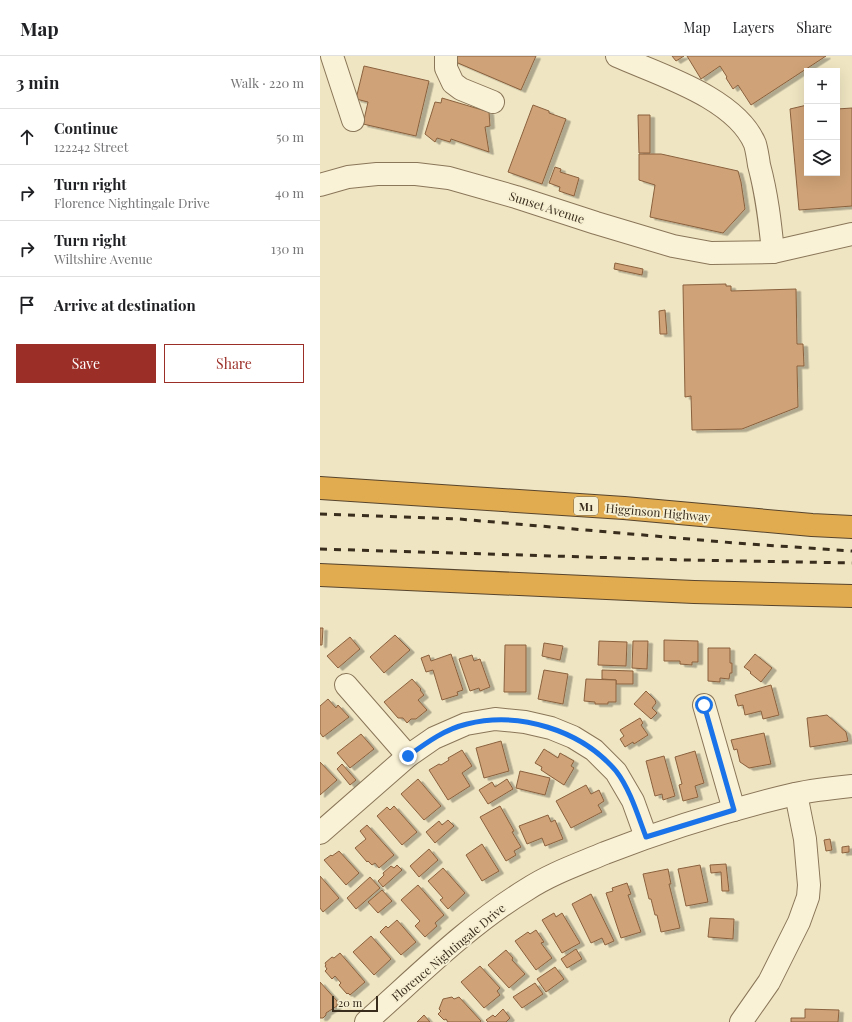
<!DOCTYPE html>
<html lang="en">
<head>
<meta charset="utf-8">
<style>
  :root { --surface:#fff; --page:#f2f2f2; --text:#202124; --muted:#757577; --line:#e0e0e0; --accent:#9b2e27 }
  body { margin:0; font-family:"Playfair Display",serif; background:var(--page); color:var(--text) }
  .controls { position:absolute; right:12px; top:12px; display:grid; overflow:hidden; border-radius:0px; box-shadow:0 4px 16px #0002 }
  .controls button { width:36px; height:36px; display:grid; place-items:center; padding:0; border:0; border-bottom:1px solid var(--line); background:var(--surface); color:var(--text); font:20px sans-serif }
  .scale { position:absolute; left:12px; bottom:10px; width:46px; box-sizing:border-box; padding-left:4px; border:2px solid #392d1d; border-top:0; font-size:11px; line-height:14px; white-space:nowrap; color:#392d1d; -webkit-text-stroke:3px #f7efd2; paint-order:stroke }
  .stop { position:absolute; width:12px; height:12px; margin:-9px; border:3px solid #1a73e8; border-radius:50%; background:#fff }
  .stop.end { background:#1a73e8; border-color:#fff; box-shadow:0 1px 4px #0008 }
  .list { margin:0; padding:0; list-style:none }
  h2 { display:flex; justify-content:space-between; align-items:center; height:52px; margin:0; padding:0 16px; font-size:17px }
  h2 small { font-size:13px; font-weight:400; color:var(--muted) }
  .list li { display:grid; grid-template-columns:26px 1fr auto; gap:12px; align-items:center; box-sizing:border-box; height:56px; padding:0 16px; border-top:1px solid var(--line) }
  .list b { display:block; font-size:15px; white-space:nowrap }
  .list p { margin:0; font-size:13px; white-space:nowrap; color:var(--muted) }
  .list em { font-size:13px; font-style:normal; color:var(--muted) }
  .actions { display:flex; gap:8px; padding:12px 16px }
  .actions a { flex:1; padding:9px 0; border:1px solid var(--accent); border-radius:0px; text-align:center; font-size:14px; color:var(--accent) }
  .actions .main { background:var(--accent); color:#fff }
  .icon { flex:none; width:22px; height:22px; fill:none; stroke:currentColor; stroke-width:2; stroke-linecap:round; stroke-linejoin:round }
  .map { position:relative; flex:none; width:532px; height:966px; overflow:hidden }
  header { display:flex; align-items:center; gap:24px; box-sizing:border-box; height:56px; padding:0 20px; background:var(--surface); border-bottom:1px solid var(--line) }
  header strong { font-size:19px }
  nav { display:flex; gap:22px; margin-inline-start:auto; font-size:14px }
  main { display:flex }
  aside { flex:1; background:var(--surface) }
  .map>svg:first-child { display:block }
</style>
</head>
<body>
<header>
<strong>Map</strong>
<nav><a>Map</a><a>Layers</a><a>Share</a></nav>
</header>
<main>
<aside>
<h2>3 min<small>Walk · 220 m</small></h2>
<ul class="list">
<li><svg class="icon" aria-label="ahead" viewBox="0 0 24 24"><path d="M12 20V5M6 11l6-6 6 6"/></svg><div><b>Continue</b><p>122242 Street</p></div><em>50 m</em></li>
<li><svg class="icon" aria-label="right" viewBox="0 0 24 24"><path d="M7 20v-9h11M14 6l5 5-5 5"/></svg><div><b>Turn right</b><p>Florence Nightingale Drive</p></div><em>40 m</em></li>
<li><svg class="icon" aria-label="right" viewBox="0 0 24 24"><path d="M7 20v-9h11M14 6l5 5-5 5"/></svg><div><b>Turn right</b><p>Wiltshire Avenue</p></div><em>130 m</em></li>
<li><svg class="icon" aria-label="arrive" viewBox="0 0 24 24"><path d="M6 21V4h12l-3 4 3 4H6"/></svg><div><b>Arrive at destination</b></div></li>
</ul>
<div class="actions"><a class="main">Save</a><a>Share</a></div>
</aside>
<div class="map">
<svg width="532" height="966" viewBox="0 0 532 966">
  <defs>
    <filter id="shadow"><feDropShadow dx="4.5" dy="2.5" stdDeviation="0" flood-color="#0004"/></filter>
  </defs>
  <rect width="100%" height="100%" fill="#efe5c2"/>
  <!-- building -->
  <g fill="#cfa277" stroke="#8a613e" filter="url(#shadow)">
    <path d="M133,0H216L201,34L131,4Z"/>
    <path d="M352,0H364L356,5Z"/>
    <path d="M367,0H506L431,49L418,29L413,33L406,22L407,21L400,10L381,23Z"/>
    <path d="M44,10L109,25L96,80L43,68L48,46L36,43Z"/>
    <path d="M122,42L169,56L170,70L165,71L169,96L131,83L130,86L117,82L115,86L105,78L115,46L121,47Z"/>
    <path d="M213,49L229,55V57L246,63L222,128L188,116Z"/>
    <path d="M487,49V117H517V53L532,52V150L479,154L470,53Z"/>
    <path d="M318,59H330V97H319Z"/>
    <path d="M319,98H341L418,115L421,126L425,153L403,177L330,161L335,129L319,124Z"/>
    <path d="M235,111L241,113L240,116L259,122L254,140L239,135L240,131L229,127Z"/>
    <path d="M295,207L323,213L322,219L294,213Z"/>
    <path d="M406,228V230H411V235L476,233L477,288H483L484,310H477L478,351L422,373L372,374L371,340L365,341L363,229Z"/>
    <path d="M345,254L347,278H340L339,255Z"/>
    <path d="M0,572H3L2,589H0Z"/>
    <path d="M75,579L90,594L64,617L50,601Z"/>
    <path d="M30,581L40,593L18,612L7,600Z"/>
    <path d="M344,584L378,585V606H372V609L360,608V605H344Z"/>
    <path d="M279,585L307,586L306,610L278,609Z"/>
    <path d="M313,585H328L327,613L312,612Z"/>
    <path d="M224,587L243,590L240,604L222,600Z"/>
    <path d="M185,589H206V636H184Z"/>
    <path d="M388,592H410V607H412V617H410L409,623L400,622V626L388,625Z"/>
    <path d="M131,598L143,634L137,636L138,639L122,644L113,614L106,616L101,602L109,599L111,605Z"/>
    <path d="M435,598L452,612L441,626L430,617L431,616L424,611Z"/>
    <path d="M152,599L154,605L160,603L170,631L160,635L159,632L150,635L139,603Z"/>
    <path d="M224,614L248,618L243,648L218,643Z"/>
    <path d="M282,614L313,615V628H296V624L282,623Z"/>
    <path d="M92,623L101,633L100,634L104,639L98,644L107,654L96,663H91L87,667L83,662H78L64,646Z"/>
    <path d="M266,623L296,624V646H288V648H275V646L264,645Z"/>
    <path d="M451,629L459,659L443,663L441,655L425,659L423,649L418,650L415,639Z"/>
    <path d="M326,635L335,644L336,647L332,652L337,657L331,663L314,648Z"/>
    <path d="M8,643L16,652L18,649L29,661L3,681L0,677V650Z"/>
    <path d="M507,659L526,676L528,685L490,691L487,662Z"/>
    <path d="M320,662L323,667L321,669L328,679L314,688L313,686L305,691L300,683L304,680L300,674Z"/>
    <path d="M444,677L451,708L429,712L420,706L417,693L414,694L411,684Z"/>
    <path d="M41,678L54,693L30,712L17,697Z"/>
    <path d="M181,685L189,715L164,722L156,692Z"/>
    <path d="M224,693L238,702L240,697L254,705L251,710L254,712L244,729L221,714L222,711L215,707Z"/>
    <path d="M142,694L152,710L142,717L150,730L128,744L109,714L119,708L121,709L129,704L128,702Z"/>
    <path d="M375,695L384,727L375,730L378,741L363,745L359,729L362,728L355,701Z"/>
    <path d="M344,700L355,740L343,744L342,738L335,740L326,705Z"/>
    <path d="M0,706L17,724L0,739Z"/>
    <path d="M22,708L36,724L30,729L17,713Z"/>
    <path d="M200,715L230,722L225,739L196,732Z"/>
    <path d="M98,723L121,750L104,764L81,738Z"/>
    <path d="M187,723L193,733L168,748L159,734L172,726L175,731Z"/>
    <path d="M266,729L271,738L279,734L284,745L278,749L282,756L251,772L236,745Z"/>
    <path d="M74,750L97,776L82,789L57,760L67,751L70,754Z"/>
    <path d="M180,750L194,775L192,776L201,791L194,795L196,799L186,805L160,761Z"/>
    <path d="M228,759L231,766L235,764L243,783L225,790L222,782L207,788L199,770Z"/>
    <path d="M128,764L134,770L115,787L106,776L119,765L122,769Z"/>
    <path d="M47,769L74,799L59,812L55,807L52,809L48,805L47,806L35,792L46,783L40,775Z"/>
    <path d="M510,783L512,794L506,795L504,784Z"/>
    <path d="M162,788L179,815L162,825L146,799Z"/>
    <path d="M529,790V796L522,797V791Z"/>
    <path d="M109,793L118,804L99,821L90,810Z"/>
    <path d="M19,795L39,817L26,829L4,804L11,799L12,800Z"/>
    <path d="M406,808L409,835H402L401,816L391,817L390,809Z"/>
    <path d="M77,809L82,814L63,831L58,825L64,819L63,817L71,810L74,812Z"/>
    <path d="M380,809L388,846L366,850L358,813Z"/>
    <path d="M123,812L145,837L128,853L120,844L123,842L108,825Z"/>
    <path d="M348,813L351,828H349L360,872L341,876L337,859H335L331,843H329L323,818Z"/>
    <path d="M0,820L19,842L3,856L0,852Z"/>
    <path d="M50,821L60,832L36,853L27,842Z"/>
    <path d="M307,827L311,838L308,839L321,876L301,882L286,837L293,835L292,832Z"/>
    <path d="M98,829L124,859L115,867L117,870L105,881L95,870L100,865L81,844Z"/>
    <path d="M62,834L72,845L58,857L48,846Z"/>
    <path d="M271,838L294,885L285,889L282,882L271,887L252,848Z"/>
    <path d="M234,857L236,861L242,857L260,887L242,897L222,864Z"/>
    <path d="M390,862L414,863L413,883L388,881Z"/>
    <path d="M77,864L96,886L81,899L60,876L66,870L68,872Z"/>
    <path d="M216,874L224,886L221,887L232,902L216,914L195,885L208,876L210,878Z"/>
    <path d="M51,880L71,903L54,919L33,896Z"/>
    <path d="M256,893L262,903L247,912L241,903Z"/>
    <path d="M186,894L193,902L192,904L205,918L189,932L168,909Z"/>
    <path d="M20,897L45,926L30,939L28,937L27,938L19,929L21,927L15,920L12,923L5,915L7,913L5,910L6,909L5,907L12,901L14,902Z"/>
    <path d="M160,910L180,932L177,935L180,939L164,952L141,926Z"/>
    <path d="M235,911L244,923L226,936L217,923Z"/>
    <path d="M0,926L17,945V950L6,957V959L3,962H0Z"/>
    <path d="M215,927L223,938L202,952L193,941Z"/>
    <path d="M132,941L134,943L139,941L161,965L160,966H128L126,963L124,964L118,958L121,955L119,953L123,943Z"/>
    <path d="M183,953L190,962L186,966H168L166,964L173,959L175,961Z"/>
    <path d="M485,953L519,954L518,966H471V962H485Z"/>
    <path d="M104,959L110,966H97Z"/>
  </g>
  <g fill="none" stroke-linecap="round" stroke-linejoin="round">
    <defs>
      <g id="minor">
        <path d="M12,0L33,64"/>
        <path d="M126,0V12L133,27L141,33L173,46"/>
        <path d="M297,0C340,19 416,42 435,88C437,95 438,102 439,109C447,139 450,166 453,196"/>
        <path d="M0,129L28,121L57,118H96L129,122L196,141L276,167L353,190L391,197L453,196L532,178"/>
        <path d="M26,629L88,700"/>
        <path d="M384,649L414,754"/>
        <path d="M0,777L88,700L114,682L146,668L175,663L205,666L231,672L253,681L274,694L296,716L313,745L326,781"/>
        <path d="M46,966C97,921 147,870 206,834C230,818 259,808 285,797C347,773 411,753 475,738C494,734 513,732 532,730"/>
        <path d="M421,966L449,926L479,866L488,841L489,829L485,783L476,738"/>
      </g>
      <g id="highway">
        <path d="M0,432L304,452L492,469L532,471"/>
        <path d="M0,519L374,536L532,540"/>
      </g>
    </defs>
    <!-- minor casing -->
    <use href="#minor" stroke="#8a7659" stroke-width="24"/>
    <!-- highway casing -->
    <use href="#highway" stroke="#57442d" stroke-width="24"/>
    <!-- minor -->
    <use href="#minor" stroke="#faf2d6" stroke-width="22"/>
    <!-- highway -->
    <use href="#highway" stroke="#e1ac50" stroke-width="22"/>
    <!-- rail -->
    <g stroke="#392d1d" stroke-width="3" stroke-dasharray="7 7" stroke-linecap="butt">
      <path d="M0,458L139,463L415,487L532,495"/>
      <path d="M0,493L367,504L532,507"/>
    </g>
  </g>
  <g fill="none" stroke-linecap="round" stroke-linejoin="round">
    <!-- route -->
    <path stroke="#1a73e8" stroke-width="5" d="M88,700C106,687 125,673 147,668C199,655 261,674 296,715C310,733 318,760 326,781L414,754L384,649"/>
  </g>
  <g text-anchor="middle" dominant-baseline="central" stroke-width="4" stroke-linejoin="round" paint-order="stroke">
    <!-- shield labels -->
    <rect fill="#f7efd2" stroke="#726753" stroke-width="1" x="254" y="441" width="24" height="18" rx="3"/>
    <g font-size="11" font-weight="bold" fill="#392d1d">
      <text x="266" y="450">M1</text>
    </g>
    <!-- street labels -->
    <g font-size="12" fill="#392d1d" stroke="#f7efd2">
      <text transform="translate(227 151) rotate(18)">Sunset Avenue</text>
      <text transform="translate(338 456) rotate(5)">Higginson Highway</text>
      <text transform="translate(128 896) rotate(-40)">Florence Nightingale Drive</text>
    </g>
  </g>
</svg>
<div class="controls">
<button>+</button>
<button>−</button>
<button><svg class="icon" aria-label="layers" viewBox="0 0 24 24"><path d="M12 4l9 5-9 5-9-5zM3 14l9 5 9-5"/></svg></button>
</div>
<div class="scale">20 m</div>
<div class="stop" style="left:384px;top:649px"></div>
<div class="stop end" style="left:88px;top:700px"></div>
</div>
</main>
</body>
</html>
